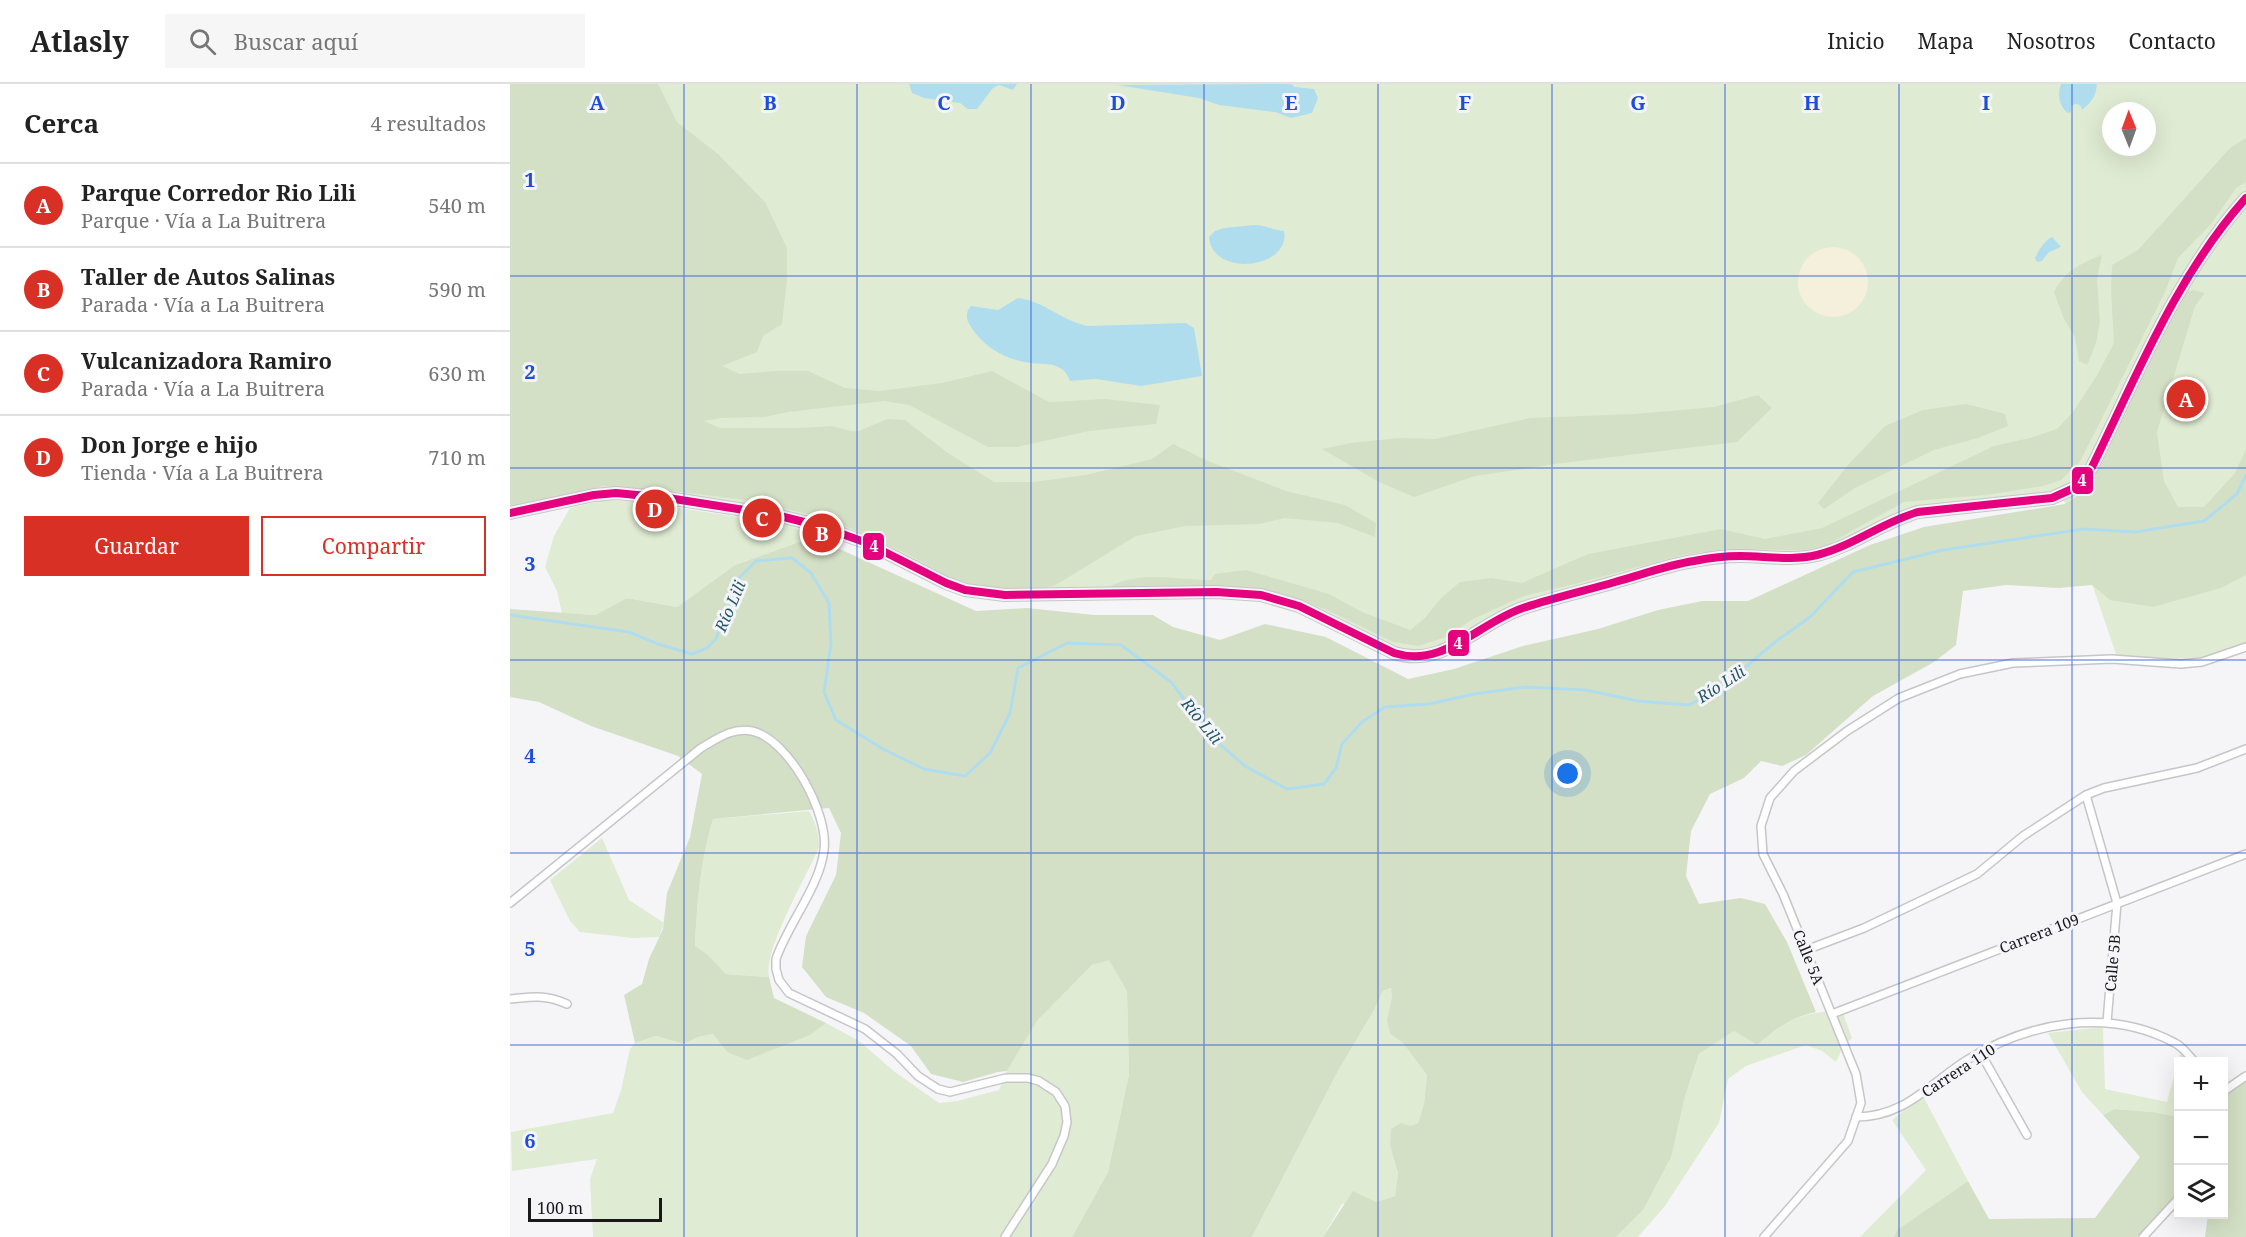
<!DOCTYPE html>
<html lang="es">
<head>
<meta charset="utf-8">
<style>
  :root { --surface:#fff; --page:#f6f6f6; --text:#222; --muted:#767676; --line:#e0e0e0; --accent:#d93025 }
  body { margin:0; font-family:"Noto Serif",serif; background:var(--page); color:var(--text) }
  .controls { position:absolute; right:18px; bottom:18px; display:grid; overflow:hidden; border-radius:0px; box-shadow:0 6px 24px #0002 }
  .controls button { width:54px; height:54px; display:grid; place-items:center; padding:0; border:0; border-bottom:2px solid var(--line); background:var(--surface); color:var(--text); font:30px sans-serif }
  .compass { position:absolute; left:1592px; top:18px; width:54px; height:54px; border-radius:50%; background:var(--surface); box-shadow:0 6px 24px #0002; rotate:359deg }
  .scale { position:absolute; left:18px; bottom:15px; width:134px; box-sizing:border-box; padding-left:6px; border:3px solid #19191b; border-top:0; font-size:16px; line-height:21px; white-space:nowrap; color:#19191b; -webkit-text-stroke:4px #f4f4f9; paint-order:stroke }
  .you { position:absolute; left:1058px; top:690px; width:21px; height:21px; margin:-15px; border:4px solid #fff; border-radius:50%; background:#1a73e8; box-shadow:0 0 0 9px #1a73e833 }
  .badge { display:grid; place-items:center; width:39px; height:39px; border-radius:50%; background:var(--accent); color:#fff; font-size:20px; font-weight:700 }
  .pin { position:absolute; translate:-50% -50%; border:3px solid #fff; box-shadow:0 2px 6px #0006 }
  .list { margin:0; padding:0; list-style:none }
  h2 { display:flex; justify-content:space-between; align-items:center; height:78px; margin:0; padding:0 24px; font-size:26px }
  h2 small { font-size:20px; font-weight:400; color:var(--muted) }
  .list li { display:grid; grid-template-columns:39px 1fr auto; gap:18px; align-items:center; box-sizing:border-box; height:84px; padding:0 24px; border-top:2px solid var(--line) }
  .list b { display:block; font-size:22px; white-space:nowrap }
  .list p { margin:0; font-size:20px; white-space:nowrap; color:var(--muted) }
  .list em { font-size:20px; font-style:normal; color:var(--muted) }
  .actions { display:flex; gap:12px; padding:18px 24px }
  .actions a { flex:1; padding:14px 0; border:2px solid var(--accent); border-radius:0px; text-align:center; font-size:21px; color:var(--accent) }
  .actions .main { background:var(--accent); color:#fff }
  .icon { flex:none; width:33px; height:33px; fill:none; stroke:currentColor; stroke-width:2; stroke-linecap:round; stroke-linejoin:round }
  .map { position:relative; flex:none; width:1736px; height:1153px; overflow:hidden }
  header { display:flex; align-items:center; gap:36px; box-sizing:border-box; height:84px; padding:0 30px; background:var(--surface); border-bottom:2px solid var(--line) }
  header strong { font-size:28px }
  nav { display:flex; gap:33px; margin-inline-start:auto; font-size:21px }
  .search { width:420px; height:54px; background:var(--page); display:flex; align-items:center; gap:15px; box-sizing:border-box; padding:0 21px; border-radius:0px; color:var(--muted); font-size:22px }
  main { display:flex }
  aside { flex:1; background:var(--surface) }
  .map>svg:first-child { display:block }
</style>
</head>
<body>
<header>
<strong>Atlasly</strong>
<div class="search"><svg class="icon" aria-label="search" viewBox="0 0 24 24"><circle cx="10" cy="10" r="6"/><path d="M15 15l6 6"/></svg>Buscar aquí</div>
<nav><a>Inicio</a><a>Mapa</a><a>Nosotros</a><a>Contacto</a></nav>
</header>
<main>
<aside>
<h2>Cerca<small>4 resultados</small></h2>
<ul class="list">
<li><span class="badge">A</span><div><b>Parque Corredor Rio Lili</b><p>Parque · Vía a La Buitrera</p></div><em>540 m</em></li>
<li><span class="badge">B</span><div><b>Taller de Autos Salinas</b><p>Parada · Vía a La Buitrera</p></div><em>590 m</em></li>
<li><span class="badge">C</span><div><b>Vulcanizadora Ramiro</b><p>Parada · Vía a La Buitrera</p></div><em>630 m</em></li>
<li><span class="badge">D</span><div><b>Don Jorge e hijo</b><p>Tienda · Vía a La Buitrera</p></div><em>710 m</em></li>
</ul>
<div class="actions"><a class="main">Guardar</a><a>Compartir</a></div>
</aside>
<div class="map">
<svg width="1736" height="1153" viewBox="0 0 1736 1153">
  <rect width="100%" height="100%" fill="#f5f5f8"/>
  <!-- green -->
  <g fill="#e0ebd3" fill-rule="evenodd">
    <path d="M0,0H1736V564L1707,573L1608,576L1552,411L1424,425L1308,471L1184,477L1014,524L933,568L904,574L751,511L474,510L310,442L106,409L0,429ZM1601,27H1637V63H1601Z"/>
    <path d="M94,416L131,418L280,441L303,453L225,481L167,523L117,514L85,531L52,529L47,507L35,483L44,452L60,424Z"/>
    <path d="M299,727C306,739 309,749 309,763C297,792 253,866 259,893L216,890L198,871L185,863C187,817 190,779 203,735Z"/>
    <path d="M92,754L119,816L154,839L149,853L122,854L70,848L60,837L40,796Z"/>
    <path d="M599,875L617,907L619,990L598,1088L562,1153H83L80,1095L87,1075L2,1087L1,1048L103,1029L111,1006L120,965L125,959L146,952L174,960L188,953L203,950L217,968C254,962 285,962 316,939L349,957L385,988L429,1019L447,1017L489,1006L497,987L527,937L582,881Z"/>
    <path d="M882,904V912L877,936L880,950L892,958L917,991L914,1019L908,1039L900,1042L880,1062L888,1089L885,1112L866,1118L832,1120L813,1153H742L828,987L863,928L873,907Z"/>
    <path d="M1332,926L1342,954L1332,965L1326,978L1312,967L1296,961L1236,982L1218,995L1209,1039L1155,1122L1128,1153H1106L1133,1126L1174,1016L1189,970L1224,947L1247,961C1277,935 1291,929 1332,926Z"/>
    <path d="M1593,943L1595,1005L1657,1018L1670,970L1679,977L1668,978V1033L1643,1028L1606,1025L1593,1031L1572,1008L1538,949Z"/>
    <path d="M1413,1012L1458,1097L1387,1146L1384,1153H1350L1416,1086L1382,1036Z"/>
  </g>
  <!-- forest -->
  <g fill="#d4e0c5">
    <path d="M0,0H148L167,38L208,70L255,118L277,164V196L272,240L253,252L247,268L212,282L230,290L264,287H298L335,304L370,307L432,299L482,287L539,318L595,315L650,321L646,340L579,347L507,363H478L399,321L374,317L278,328L255,333L211,334L194,337L210,344H291L322,342L341,347H349L377,335L395,336L438,369L484,398H523L576,391L642,375L663,360L698,377L776,407L835,421L866,439L865,453L828,439L775,434L750,440L675,442L626,452L544,502L499,507L447,497L395,469L322,436L242,417L162,407L93,402L35,416L0,422Z"/>
    <path d="M1736,54V98L1726,104L1701,140L1668,174L1655,208L1586,346L1569,379L1551,396L1533,402L1476,411L1394,418L1315,462L1294,466L1216,465L1172,471L1065,500L1014,512L963,535L936,553L908,562L883,558L817,526L768,509L723,502L595,505C630,485 663,496 701,496L705,490L736,486L819,510L852,528L900,546L915,534L931,514L950,498L981,494L1012,499L1078,470L1211,445L1255,455L1312,444L1484,362L1520,354L1547,345L1563,328L1586,293L1604,259L1601,206L1602,181L1628,166L1720,64Z"/>
    <path d="M1592,171L1587,195L1590,237L1586,259L1577,281L1569,277L1565,253L1554,235L1544,208C1555,187 1571,179 1592,171Z"/>
    <path d="M1683,206L1695,209L1685,222L1647,348L1654,397L1668,423H1694L1725,389L1736,365V491L1711,504L1643,523L1600,516L1582,501L1549,504L1496,501L1453,507L1446,561L1424,578L1363,612L1296,671L1272,682L1251,677L1234,694L1200,710L1181,747L1176,792L1189,820L1231,814L1255,820L1277,858L1306,928C1280,934 1267,944 1247,961L1224,947L1189,970L1174,1016L1161,1073L1133,1126L1106,1153H813L843,1107L866,1118L885,1112L888,1089L880,1062L881,1045L891,1039L900,1042L908,1039L914,1019L917,991L892,958L880,950L877,936L882,912L881,904L873,907L863,928L828,987L742,1153H562L598,1088L619,990L617,907L599,876L582,881L527,937L497,987L488,988L453,998L421,990L401,962L354,929L316,913L292,883L296,852L326,791L331,749L319,724L203,735C190,779 187,817 185,862L198,871L216,890L259,893L264,914L316,939L300,951L237,976L217,968L203,950L188,953L174,960L146,952L125,959L114,911L132,900L139,875L153,845L157,809L180,753L192,690L168,672L81,642L29,618L0,613V525L85,531L117,514L167,523L225,481L303,453L466,527L517,524L584,531H643L663,543L710,556L755,540L816,553L898,595L944,585L1013,562L1088,545L1148,526L1192,517H1238L1360,461L1414,443L1555,420L1566,413L1571,398L1668,211Z"/>
    <path d="M1248,311L1262,324L1227,358L1052,379L965,392L904,413L869,398L812,365L841,359L889,354L925,355L1020,334L1125,330L1204,323Z"/>
    <path d="M1456,320L1495,330L1498,342L1468,354L1424,366L1345,404L1314,425L1308,419L1338,381L1375,342L1413,326Z"/>
    <path d="M1736,992V1153H1695L1698,1131L1714,1130V1007Z"/>
    <path d="M1605,1025L1643,1028L1668,1033V1109L1627,1153H1384L1387,1146L1458,1097L1479,1135L1585,1134L1630,1073L1593,1031Z"/>
  </g>
  <!-- sand -->
  <circle fill="#f5f0dc" cx="1323" cy="198" r="35"/>
  <!-- water -->
  <g fill="#b0ddee">
    <path d="M399,0H507L503,6L489,1L483,4L467,25H458L450,19L414,14L402,9Z"/>
    <path d="M781,0L785,3L804,5L808,14L802,29L781,34L765,28L709,21L689,14L607,1Z"/>
    <path d="M1551,0H1587C1586,12 1582,18 1572,26L1570,21L1565,20L1561,22V28L1558,29C1549,22 1547,10 1551,0Z"/>
    <path d="M744,141C755,141 763,146 774,147C781,185 702,194 699,153L705,147L714,144Z"/>
    <path d="M1542,153L1551,163L1539,168L1532,177L1527,178L1525,174C1529,166 1534,157 1542,153Z"/>
    <path d="M508,214C534,217 552,237 578,242L676,239L684,244L692,292L631,302L586,295L560,297C557,290 555,286 548,283C540,279 529,280 520,279C497,276 474,264 461,243C456,236 455,228 461,222L488,226Z"/>
  </g>
  <g fill="none" stroke-linecap="round" stroke-linejoin="round">
    <!-- stream -->
    <path stroke="#b0ddee" stroke-width="3" d="M0,531L119,548L148,560L182,570L197,564L206,555L227,496L246,477L282,474L301,489L319,519L321,560L314,608L326,636L373,665L414,685L455,692L480,669L500,629L508,584L557,559L611,561L661,598L705,656L735,682L777,705L814,700L826,684L832,660L852,638L875,623L919,620L964,610L1015,603L1076,606L1128,617L1179,621L1211,604L1265,558L1300,533L1343,488L1433,466L1574,445L1625,448L1694,437L1727,410L1736,391"/>
    <defs>
      <g id="street">
        <path d="M1576,711L1607,819L1597,938"/>
        <path d="M0,819L191,664C207,655 222,643 242,647C279,655 319,730 314,766C310,802 278,840 266,875V885L269,896L279,909L355,945L387,970L408,992L428,1005L440,1008L496,994H518L529,997L546,1008L555,1022L557,1038L554,1052L542,1080L495,1153"/>
        <path d="M1296,866L1354,844L1467,790L1513,752L1576,711L1594,704L1687,684L1736,665"/>
        <path d="M0,915C22,913 36,910 57,920"/>
        <path d="M1322,930L1736,770"/>
        <path d="M1470,968L1517,1051"/>
        <path d="M1714,1007L1736,992"/>
        <path d="M1346,1033C1395,1033 1419,1000 1457,976C1519,938 1599,923 1665,959C1673,963 1679,972 1685,978"/>
        <path d="M1254,1153L1338,1057L1351,1019L1346,990L1273,810L1253,770L1251,742L1260,714L1284,687L1337,647L1389,614L1450,590L1503,579L1602,575L1671,580L1692,578L1736,563"/>
        <path d="M1633,1153L1668,1115"/>
      </g>
      <path id="secondary" d="M0,429L84,411L106,409L158,414L266,431L310,442L357,459L436,499L455,506L495,511L706,508L751,511L789,522L884,569C933,585 968,539 1013,524C1043,514 1074,507 1105,498C1131,491 1157,481 1184,477C1199,474 1215,472 1230,472C1255,472 1282,477 1307,471C1343,462 1373,438 1408,428L1542,414L1562,405L1571,398L1582,383C1627,291 1667,191 1736,114"/>
    </defs>
    <!-- street casing -->
    <use href="#street" stroke="#c6c6c8" stroke-width="10"/>
    <!-- secondary casing -->
    <use href="#secondary" stroke="#c6c6c8" stroke-width="14"/>
    <!-- street -->
    <use href="#street" stroke="#fefefe" stroke-width="7"/>
    <!-- secondary -->
    <use href="#secondary" stroke="#f5f3f1" stroke-width="10"/>
    <defs>
      <path id="bus-1" d="M0,429L84,411L106,409L158,414L266,431L310,442L357,459L436,499L455,506L495,511L706,508L751,511L789,522L884,569C933,585 968,539 1013,524C1043,514 1074,507 1105,498C1131,491 1157,481 1184,477C1199,474 1215,472 1230,472C1255,472 1282,477 1307,471C1343,462 1373,438 1408,428L1542,414L1562,405L1571,398L1582,383C1627,291 1667,191 1736,114"/>
    </defs>
    <!-- bus-1 casing -->
    <use href="#bus-1" stroke="#f4f4f9" stroke-width="12"/>
    <!-- bus-1 -->
    <use href="#bus-1" stroke="#e5007d" stroke-width="8"/>
  </g>
  <!-- grid -->
  <path fill="none" stroke="#1d4ed8" stroke-width="1.5" stroke-opacity="0.55" d="M174,0V1153M347,0V1153M521,0V1153M694,0V1153M868,0V1153M1042,0V1153M1215,0V1153M1389,0V1153M1562,0V1153M0,192H1736M0,384H1736M0,576H1736M0,769H1736M0,961H1736"/>
  <g text-anchor="middle" dominant-baseline="central" stroke-width="6" stroke-linejoin="round" paint-order="stroke">
    <!-- street labels -->
    <g font-size="15" fill="#19191b" stroke="#f4f4f9">
      <text transform="translate(1529 849) rotate(-21)">Carrera 109</text>
      <text transform="translate(1299 873) rotate(68)">Calle 5A</text>
      <text transform="translate(1602 879) rotate(-85)">Calle 5B</text>
      <text transform="translate(1448 986) rotate(-33)">Carrera 110</text>
    </g>
    <!-- water labels -->
    <g font-size="16" font-style="italic" fill="#235767" stroke="#f4f4f9">
      <text transform="translate(220 522) rotate(-67)">Río Lili</text>
      <text transform="translate(1211 600) rotate(-33)">Río Lili</text>
      <text transform="translate(692 637) rotate(51)">Río Lili</text>
    </g>
  </g>
  <g font-size="20" text-anchor="middle" font-weight="bold" fill="#1d4ed8" stroke="#f4f4f9" stroke-width="6" stroke-linejoin="round" paint-order="stroke">
    <text x="87" y="26">A</text>
    <text x="260" y="26">B</text>
    <text x="434" y="26">C</text>
    <text x="608" y="26">D</text>
    <text x="781" y="26">E</text>
    <text x="955" y="26">F</text>
    <text x="1128" y="26">G</text>
    <text x="1302" y="26">H</text>
    <text x="1476" y="26">I</text>
    <text x="20" y="103">1</text>
    <text x="20" y="295">2</text>
    <text x="20" y="487">3</text>
    <text x="20" y="679">4</text>
    <text x="20" y="872">5</text>
    <text x="20" y="1064">6</text>
  </g>
  <g stroke="#f4f4f9" stroke-width="2">
    <rect x="1561" y="382" width="23" height="29" rx="6" fill="#e5007d"/>
    <rect x="352" y="448" width="23" height="29" rx="6" fill="#e5007d"/>
    <rect x="937" y="545" width="23" height="28" rx="6" fill="#e5007d"/>
  </g>
  <g font-size="16" text-anchor="middle" font-weight="bold" fill="#fff">
    <text x="1572" y="402">4</text>
    <text x="364" y="468">4</text>
    <text x="948" y="565">4</text>
  </g>
</svg>
<div class="controls">
<button>+</button>
<button>−</button>
<button><svg class="icon" aria-label="layers" viewBox="0 0 24 24"><path d="M12 4l9 5-9 5-9-5zM3 14l9 5 9-5"/></svg></button>
</div>
<svg class="compass" viewBox="-18 -18 36 36"><path d="M0-13l5 13h-10z" fill="#e53935"/><path d="M0 13l5-13h-10z" fill="#767676"/></svg>
<div class="scale">100 m</div>
<div class="you"></div>
<div class="pin badge" style="left:1676px;top:315px">A</div>
<div class="pin badge" style="left:312px;top:449px">B</div>
<div class="pin badge" style="left:252px;top:434px">C</div>
<div class="pin badge" style="left:145px;top:425px">D</div>
</div>
</main>
</body>
</html>
